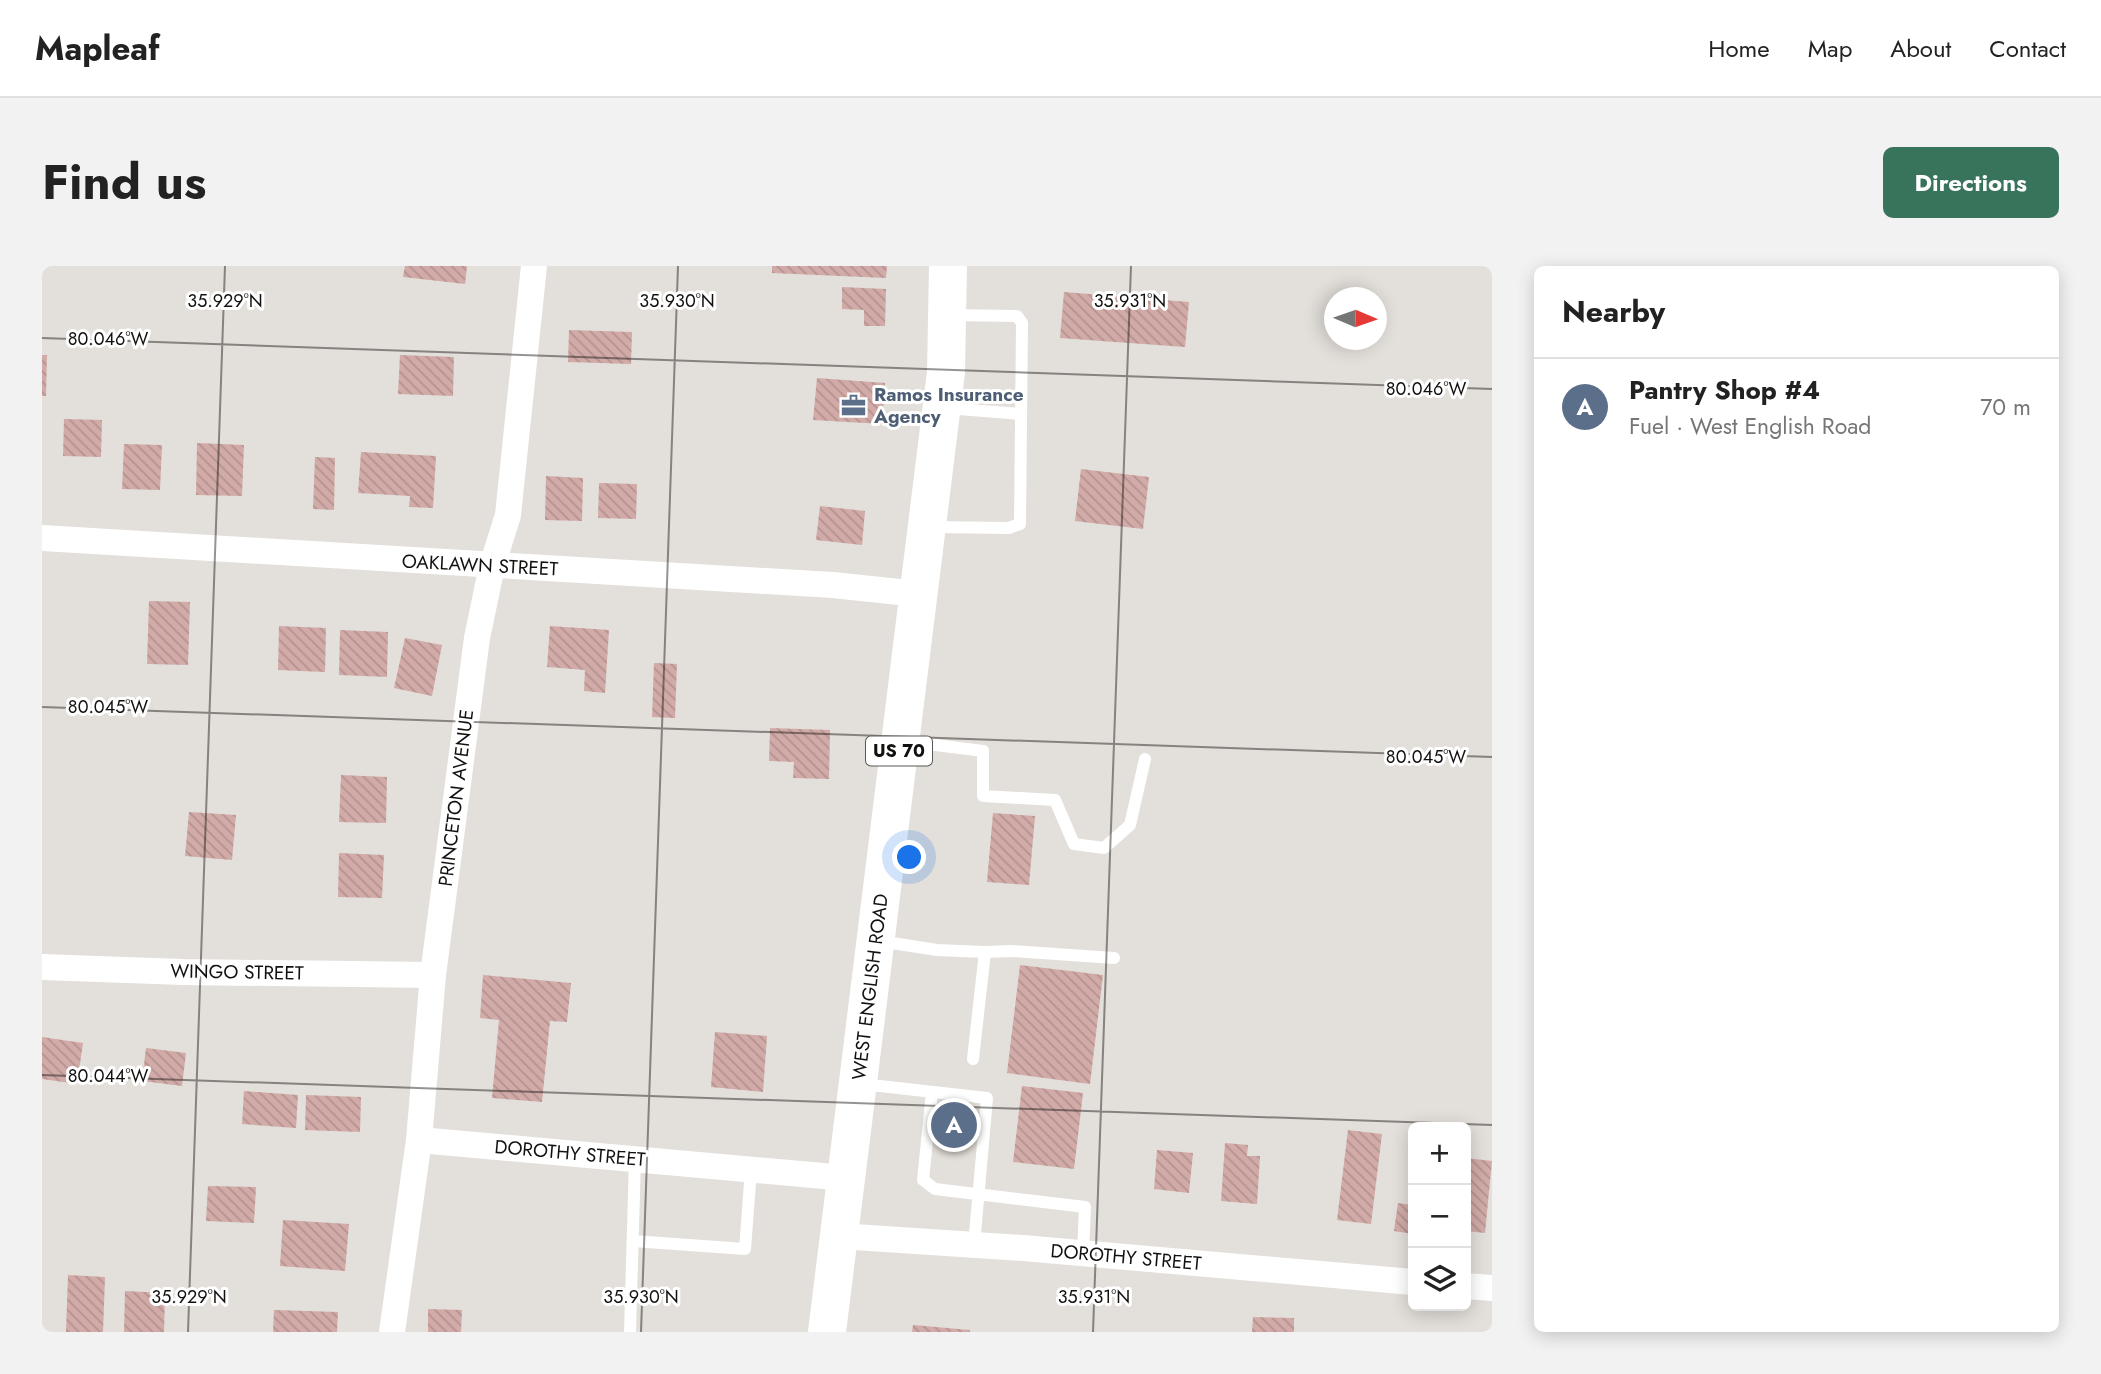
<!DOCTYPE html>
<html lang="en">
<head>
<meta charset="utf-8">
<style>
  :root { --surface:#fff; --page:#f2f2f2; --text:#222; --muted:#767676; --line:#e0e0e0; --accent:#38735c }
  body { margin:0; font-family:Jost,sans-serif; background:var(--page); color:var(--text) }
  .controls { position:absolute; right:21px; bottom:21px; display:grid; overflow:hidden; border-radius:10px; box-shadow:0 4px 18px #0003 }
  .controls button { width:63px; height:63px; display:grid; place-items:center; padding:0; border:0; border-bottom:2px solid var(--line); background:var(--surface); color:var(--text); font:35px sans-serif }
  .compass { position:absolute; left:1282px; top:21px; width:63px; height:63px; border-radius:50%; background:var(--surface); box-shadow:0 4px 18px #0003; rotate:92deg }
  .you { position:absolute; left:868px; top:592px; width:24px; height:24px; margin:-18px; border:5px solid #fff; border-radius:50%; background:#1a73e8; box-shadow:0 0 0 10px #1a73e833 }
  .badge { display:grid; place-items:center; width:46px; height:46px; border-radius:50%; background:var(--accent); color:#fff; font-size:23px; font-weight:700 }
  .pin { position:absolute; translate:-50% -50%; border:4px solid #fff; box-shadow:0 2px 7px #0006 }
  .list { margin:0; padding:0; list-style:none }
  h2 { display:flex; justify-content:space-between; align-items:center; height:91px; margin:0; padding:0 28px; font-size:30px }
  h2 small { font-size:23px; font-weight:400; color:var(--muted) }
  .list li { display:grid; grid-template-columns:46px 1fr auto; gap:21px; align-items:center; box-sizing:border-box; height:98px; padding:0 28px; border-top:2px solid var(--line) }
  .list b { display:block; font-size:26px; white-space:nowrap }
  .list p { margin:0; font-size:23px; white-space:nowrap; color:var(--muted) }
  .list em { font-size:23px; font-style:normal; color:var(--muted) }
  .icon { flex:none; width:38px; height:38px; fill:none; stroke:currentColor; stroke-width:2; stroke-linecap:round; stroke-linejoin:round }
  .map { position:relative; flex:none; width:1450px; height:1066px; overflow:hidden; border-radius:10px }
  header { display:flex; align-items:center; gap:42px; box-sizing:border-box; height:98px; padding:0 35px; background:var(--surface); border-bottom:2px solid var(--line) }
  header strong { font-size:33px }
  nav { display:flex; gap:38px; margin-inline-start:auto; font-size:24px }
  .intro { display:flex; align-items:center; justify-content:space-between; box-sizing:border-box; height:168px; padding:0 42px }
  h1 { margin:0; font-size:49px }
  .button { padding:18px 32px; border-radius:10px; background:var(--accent); color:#fff; font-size:24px; font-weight:700 }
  main { display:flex; gap:42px; padding:0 42px }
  aside { flex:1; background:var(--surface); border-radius:10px; box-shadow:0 4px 18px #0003 }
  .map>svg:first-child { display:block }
</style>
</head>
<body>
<header>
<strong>Mapleaf</strong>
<nav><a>Home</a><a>Map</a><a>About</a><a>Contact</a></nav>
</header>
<div class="intro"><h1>Find us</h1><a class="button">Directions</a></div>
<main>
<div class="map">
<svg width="1450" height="1066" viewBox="0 0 1450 1066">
  <defs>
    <pattern id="building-back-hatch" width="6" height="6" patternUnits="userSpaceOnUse" patternTransform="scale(1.75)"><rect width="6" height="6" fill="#d2aba8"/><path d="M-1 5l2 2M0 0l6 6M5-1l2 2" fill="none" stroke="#b3928f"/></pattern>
  </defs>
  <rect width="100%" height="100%" fill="#e3dfda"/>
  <!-- building -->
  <g fill="url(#building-back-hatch)">
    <path d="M363,0H425L423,18L361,11Z"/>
    <path d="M730,0H845L844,12L730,7Z"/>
    <path d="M800,21L844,23L843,60H822V44L800,43Z"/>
    <path d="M1022,26L1147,36L1143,81L1018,72Z"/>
    <path d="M527,64L590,66L589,98L526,96Z"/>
    <path d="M0,89H5L4,130H0Z"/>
    <path d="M358,89L412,91L411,130L356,128Z"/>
    <path d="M775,112L843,117L840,158L771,154Z"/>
    <path d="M22,153L60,154L59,191L21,190Z"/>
    <path d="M155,177L202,179L200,230L154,229Z"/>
    <path d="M82,178L120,179L118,224L80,223Z"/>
    <path d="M319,186L394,190L391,242L367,241L368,230L316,227Z"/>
    <path d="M273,191L293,192L292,244L271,243Z"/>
    <path d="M1039,203L1107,211L1101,263L1033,255Z"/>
    <path d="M504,210L541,212L540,255L503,254Z"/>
    <path d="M557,217L595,218L594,253L556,252Z"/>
    <path d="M778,240L823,245L820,279L774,274Z"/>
    <path d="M107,335L148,336L146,399L105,398Z"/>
    <path d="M237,360L284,362L283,406L236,404Z"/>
    <path d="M508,360L567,364L563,427L542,425L543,404L505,401Z"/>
    <path d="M298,364L346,366L345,411L297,409Z"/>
    <path d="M363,372L400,379L390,430L352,422Z"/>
    <path d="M612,397L635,398L633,452L610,451Z"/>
    <path d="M728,462L788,464L787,513L751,512L752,496L727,495Z"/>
    <path d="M299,509L345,511L344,557L297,556Z"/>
    <path d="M147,546L194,549L190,594L143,590Z"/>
    <path d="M951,547L993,550L987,619L945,616Z"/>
    <path d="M297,587L342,589L340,632L296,631Z"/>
    <path d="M978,699L1061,709L1048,818L965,807Z"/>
    <path d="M441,709L529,717L525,756L508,755L500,836L450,832L457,754L438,752Z"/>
    <path d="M673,766L725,770L721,826L669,821Z"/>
    <path d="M0,771L41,777L35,818L0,813Z"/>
    <path d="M104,782L144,787L140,820L100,815Z"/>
    <path d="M980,820L1041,827L1032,903L971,896Z"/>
    <path d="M202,825L256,829L254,862L200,858Z"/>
    <path d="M264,829L319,831L318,866L263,864Z"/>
    <path d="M1306,864L1340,868L1329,958L1295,954Z"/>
    <path d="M1183,877L1206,879L1205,890H1218L1215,938L1179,935Z"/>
    <path d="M1115,884L1151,887L1147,927L1112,923Z"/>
    <path d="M1424,892L1450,895L1443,967L1424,965Z"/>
    <path d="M166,920L214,921L212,957L164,955Z"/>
    <path d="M1356,937L1371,939V968L1352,965Z"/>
    <path d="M241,954L307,958L303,1005L238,1000Z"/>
    <path d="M26,1009L63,1011L61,1066H24Z"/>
    <path d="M83,1025L123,1027L122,1066H82Z"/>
    <path d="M386,1043L420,1044L419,1066H386Z"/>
    <path d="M232,1044L296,1046L295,1066H231Z"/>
    <path d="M1211,1051L1252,1052V1066H1210Z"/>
    <path d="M871,1059L928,1064V1066H870Z"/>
  </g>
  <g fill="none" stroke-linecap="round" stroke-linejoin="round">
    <!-- service -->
    <g stroke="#fff" stroke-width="12">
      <path d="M904,142L979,148"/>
      <path d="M889,261L967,262L978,258L980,57L975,50L908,49"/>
      <path d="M862,475L941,485V530L1013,534L1032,578L1062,582L1088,559L1103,493"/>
      <path d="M837,675L895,684L943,686L931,793"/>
      <path d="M943,686L969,685L1072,692"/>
      <path d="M820,818L945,832L932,979"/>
      <path d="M890,826L881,914L893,923L1043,941L1041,987"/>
      <path d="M886,867L903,869"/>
      <path d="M591,975L703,983L709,903"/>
      <path d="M588,1066L593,893"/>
    </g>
    <!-- minor -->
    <g stroke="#fff" stroke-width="26">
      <path d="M0,272L791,319L876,328"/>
      <path d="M0,701L141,706L391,709"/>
      <path d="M377,874L804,912"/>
      <path d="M797,970L981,982L1371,1016"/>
      <path d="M1424,1020L1450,1022"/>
      <path d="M350,1066L377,874L391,709L435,372L450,300L466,249L492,0"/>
    </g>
    <!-- primary -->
    <path stroke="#fff" stroke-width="38" d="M785,1066L904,106L906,0"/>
  </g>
  <!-- ticks -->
  <path fill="none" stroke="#12110f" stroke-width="2" stroke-opacity="0.45" d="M0,72L1450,123M0,441L1450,491M0,809L1450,859M146,1066L183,0M599,1066L636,0M1051,1066L1089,0"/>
  <!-- icons -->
  <defs>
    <symbol id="office-bare" viewBox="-9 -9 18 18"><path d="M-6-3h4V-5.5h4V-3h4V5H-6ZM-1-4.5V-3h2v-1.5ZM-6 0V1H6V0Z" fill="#5c6f8a" stroke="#fff" stroke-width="2.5" paint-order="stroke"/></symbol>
  </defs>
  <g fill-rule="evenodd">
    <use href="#office-bare" x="794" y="122" width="35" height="35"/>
  </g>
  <g text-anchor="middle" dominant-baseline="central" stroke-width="6" stroke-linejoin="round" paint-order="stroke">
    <!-- shield labels -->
    <rect fill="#fff" stroke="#595857" stroke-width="2" x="824" y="470.5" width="66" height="29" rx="5"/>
    <g font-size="18" font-weight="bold" fill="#12110f">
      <text x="857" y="485">US 70</text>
    </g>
    <!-- service labels -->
    <g font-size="19" font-weight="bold" fill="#4e5e75" stroke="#fff" text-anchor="start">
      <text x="832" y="128">Ramos Insurance<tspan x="832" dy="22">Agency</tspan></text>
    </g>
    <!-- street labels -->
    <g font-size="19" fill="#12110f" stroke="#fff">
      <text transform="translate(438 299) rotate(3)">OAKLAWN STREET</text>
      <text transform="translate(414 532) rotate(-83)">PRINCETON AVENUE</text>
      <text transform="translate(195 706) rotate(1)">WINGO STREET</text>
      <text transform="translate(828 721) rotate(-83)">WEST ENGLISH ROAD</text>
      <text transform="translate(528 887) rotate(5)">DOROTHY STREET</text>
      <text transform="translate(1084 991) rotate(5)">DOROTHY STREET</text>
    </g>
  </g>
  <g font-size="18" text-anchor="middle" fill="#12110f" stroke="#fff" stroke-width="6" stroke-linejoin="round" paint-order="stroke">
    <text x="183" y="41">35.929°N</text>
    <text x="635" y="41">35.930°N</text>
    <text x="1088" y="41">35.931°N</text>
    <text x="66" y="79">80.046°W</text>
    <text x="1384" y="129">80.046°W</text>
    <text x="66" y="447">80.045°W</text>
    <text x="1384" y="497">80.045°W</text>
    <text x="66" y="816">80.044°W</text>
    <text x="147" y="1037">35.929°N</text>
    <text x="599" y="1037">35.930°N</text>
    <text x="1052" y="1037">35.931°N</text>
  </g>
</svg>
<div class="controls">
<button>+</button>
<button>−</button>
<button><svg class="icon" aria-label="layers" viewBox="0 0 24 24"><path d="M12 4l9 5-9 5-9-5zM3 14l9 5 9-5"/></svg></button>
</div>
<svg class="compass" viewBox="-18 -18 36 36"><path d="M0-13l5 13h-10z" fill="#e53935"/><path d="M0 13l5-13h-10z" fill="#767676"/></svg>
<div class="you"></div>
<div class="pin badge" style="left:912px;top:859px;background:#5c6f8a">A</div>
</div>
<aside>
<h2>Nearby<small></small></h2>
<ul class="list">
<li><span class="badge" style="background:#5c6f8a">A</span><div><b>Pantry Shop #4</b><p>Fuel · West English Road</p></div><em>70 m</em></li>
</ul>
</aside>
</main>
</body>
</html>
